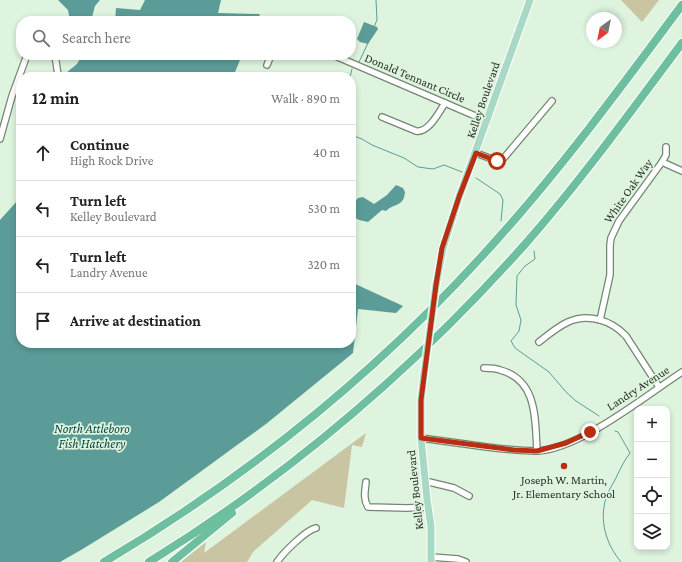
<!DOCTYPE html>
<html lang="en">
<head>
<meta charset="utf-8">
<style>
  :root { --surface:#fff; --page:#f2f2f2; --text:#222; --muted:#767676; --line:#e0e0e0 }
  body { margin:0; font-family:"Crimson Pro",serif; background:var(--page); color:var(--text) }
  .controls { position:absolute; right:12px; bottom:12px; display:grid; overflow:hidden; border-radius:8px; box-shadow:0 2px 6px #0003 }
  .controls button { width:36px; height:36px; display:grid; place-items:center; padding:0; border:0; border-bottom:1px solid var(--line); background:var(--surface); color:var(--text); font:20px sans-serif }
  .compass { position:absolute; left:586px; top:12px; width:36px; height:36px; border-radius:50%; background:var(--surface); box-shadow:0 2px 6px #0003; rotate:212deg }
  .stop { position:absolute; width:12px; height:12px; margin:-9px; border:3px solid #b92e11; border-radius:50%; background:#fff }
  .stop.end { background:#b92e11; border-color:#fff; box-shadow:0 1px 4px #0008 }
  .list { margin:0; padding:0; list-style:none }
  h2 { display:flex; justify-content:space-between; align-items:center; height:52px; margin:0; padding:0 16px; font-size:17px }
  h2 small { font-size:13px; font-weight:400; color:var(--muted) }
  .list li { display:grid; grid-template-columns:26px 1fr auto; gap:12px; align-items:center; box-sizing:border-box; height:56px; padding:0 16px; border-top:1px solid var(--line) }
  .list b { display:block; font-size:15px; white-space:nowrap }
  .list p { margin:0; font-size:13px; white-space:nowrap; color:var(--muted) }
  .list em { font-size:13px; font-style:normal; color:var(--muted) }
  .icon { flex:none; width:22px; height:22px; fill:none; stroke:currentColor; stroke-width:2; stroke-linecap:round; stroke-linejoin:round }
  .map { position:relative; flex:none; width:682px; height:562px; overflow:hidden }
  .search { position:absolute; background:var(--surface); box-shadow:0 2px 6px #0003; left:16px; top:16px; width:340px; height:44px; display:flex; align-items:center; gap:10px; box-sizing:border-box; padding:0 14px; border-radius:16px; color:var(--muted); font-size:15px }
  .panel { position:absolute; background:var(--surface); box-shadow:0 2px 6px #0003; left:16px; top:72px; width:340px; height:276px; border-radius:16px }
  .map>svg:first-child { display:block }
</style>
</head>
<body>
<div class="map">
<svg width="682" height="562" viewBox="0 0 682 562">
  <rect width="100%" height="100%" fill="#def4de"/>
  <!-- green -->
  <g fill="#c9c4a2">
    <path d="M621,0H659L642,22Z"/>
    <path d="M366,433L362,447L352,445L344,508L312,500L253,552L247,562H181L206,542L204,553Z"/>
  </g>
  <!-- water -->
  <g fill="#5c9c98">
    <path d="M58,0H100L95,6L91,21H70L68,10Z"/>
    <path d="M145,0H221L218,13L260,14L257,21H115L116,8L140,10Z"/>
    <path d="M364,22L377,27L378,29L368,44L360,42L357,39Z"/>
    <path d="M82,55H242L233,77H61L77,64Z"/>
    <path d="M396,185L403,188L405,192C404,207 394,203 386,211L382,210L368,222L359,220L352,216L351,206L358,198L363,197L374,204L387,195Z"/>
    <path d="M18,200L21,203V343H351V282L403,306L396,313L358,309L353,353L266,424L159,502L81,550L60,562H0V220Z"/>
  </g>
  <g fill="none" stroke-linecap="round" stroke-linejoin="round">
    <!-- stream -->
    <g stroke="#5c9c98" stroke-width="1">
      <path d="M374,27L377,20L376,0"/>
      <path d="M359,62L368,43"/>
      <path d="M350,77L352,69"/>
      <path d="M351,135L362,139L372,145L404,158L418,167L433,169L444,165L462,172"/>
      <path d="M476,178L500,194L503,200L501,221"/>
      <path d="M534,251L535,259L525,266L517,276L516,305L521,320L519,331L511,341L515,348L549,372L566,392L576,401L599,416"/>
      <path d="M615,431L618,432L630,453C624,461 620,469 616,478C613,484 608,491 606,498C599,521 606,544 621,562"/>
    </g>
    <defs>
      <g id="minor">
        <path d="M55,55L58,75"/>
        <path d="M333,55L487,121"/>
        <path d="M267,65L271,55"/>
        <path d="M382,117L416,131C429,133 439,112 445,103"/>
        <path d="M0,139L12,96L27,55"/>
        <path d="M476,153L497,161L503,159L552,101"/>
        <path d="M662,162L682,171"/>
        <path d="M600,320L610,275V245L611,238L619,221L662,162L666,155V147"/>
        <path d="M539,342C548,335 557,327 568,322C588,313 611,320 626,336L659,387"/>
        <path d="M484,368C489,368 495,368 500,370C538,380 535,420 537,451"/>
        <path d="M421,438C443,441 465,444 487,447C503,449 519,451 536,451C579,450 645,396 682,372"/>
        <path d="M425,481L454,488L469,496"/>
        <path d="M366,482C365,491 363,499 368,507L407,508L428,507"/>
        <path d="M431,557L458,559L466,562"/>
        <path d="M277,562C283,553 306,530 316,528"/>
      </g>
      <g id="major">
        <path d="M436,285L443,248L459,197L530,0"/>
        <path d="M424,374L421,400V438L427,499L431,527V562"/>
      </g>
      <g id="highway">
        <path d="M104,562C253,474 387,364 501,235C566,162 624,83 682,5"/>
        <path d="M149,562C290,475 417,366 527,242C582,179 632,110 682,43"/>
        <path d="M172,562L232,513"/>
      </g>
    </defs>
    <!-- minor casing -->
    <use href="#minor" stroke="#738773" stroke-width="8"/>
    <!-- major casing -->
    <use href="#major" stroke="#fff" stroke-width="9"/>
    <!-- highway casing -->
    <use href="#highway" stroke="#fff" stroke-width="10"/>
    <!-- minor -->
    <use href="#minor" stroke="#fff" stroke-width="5.5"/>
    <!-- major -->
    <use href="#major" stroke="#a7d9c6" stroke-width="7"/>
    <!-- highway -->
    <use href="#highway" stroke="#6dbfa0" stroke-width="8"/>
    <defs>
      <path id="major-bridge" d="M424,374L436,285"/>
    </defs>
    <!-- major-bridge casing -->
    <use href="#major-bridge" stroke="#fff" stroke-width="9" stroke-linecap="butt"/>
    <!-- major-bridge -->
    <use href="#major-bridge" stroke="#a7d9c6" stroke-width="7"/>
  </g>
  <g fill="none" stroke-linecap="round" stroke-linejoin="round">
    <!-- route -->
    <path stroke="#b92e11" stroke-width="5" d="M497,161L476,153L459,197L442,248L436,285L421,400V438L514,450L537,451L566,443L590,432"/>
  </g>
  <!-- markers -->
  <circle fill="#b92e11" stroke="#def4de" stroke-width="1.5" cx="564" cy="466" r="4"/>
  <g text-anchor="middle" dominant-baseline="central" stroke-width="3.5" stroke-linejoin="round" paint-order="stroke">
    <!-- street labels -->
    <g font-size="12" fill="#272f27" stroke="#def4de">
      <text transform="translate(415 78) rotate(23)">Donald Tennant Circle</text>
      <text transform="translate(483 100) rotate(-71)">Kelley Boulevard</text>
      <text transform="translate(628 191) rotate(-55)">White Oak Way</text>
      <text transform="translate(638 388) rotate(-33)">Landry Avenue</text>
      <text transform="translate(415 490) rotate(-96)">Kelley Boulevard</text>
    </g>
    <!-- poi labels -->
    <g font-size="12" fill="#272f27" stroke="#def4de">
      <text x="564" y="480">Joseph W. Martin,<tspan x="564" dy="14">Jr. Elementary School</tspan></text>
    </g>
    <!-- water labels -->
    <g font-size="13" font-style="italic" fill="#0a4744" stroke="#def4de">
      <text x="92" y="428">North Attleboro<tspan x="92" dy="15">Fish Hatchery</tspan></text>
    </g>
  </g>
</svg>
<div class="controls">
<button>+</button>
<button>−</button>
<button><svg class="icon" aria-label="locate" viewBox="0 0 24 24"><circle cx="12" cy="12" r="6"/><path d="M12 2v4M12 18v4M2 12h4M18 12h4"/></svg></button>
<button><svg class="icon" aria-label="layers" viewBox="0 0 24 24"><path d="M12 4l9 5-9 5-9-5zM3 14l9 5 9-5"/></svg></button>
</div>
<svg class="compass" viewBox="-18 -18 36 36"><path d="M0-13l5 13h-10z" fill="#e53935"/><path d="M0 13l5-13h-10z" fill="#767676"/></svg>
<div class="stop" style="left:497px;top:161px"></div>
<div class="stop end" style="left:590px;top:432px"></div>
<div class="search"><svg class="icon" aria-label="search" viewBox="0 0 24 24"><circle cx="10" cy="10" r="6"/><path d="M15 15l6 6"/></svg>Search here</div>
<section class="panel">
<h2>12 min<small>Walk · 890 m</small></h2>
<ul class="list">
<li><svg class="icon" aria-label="ahead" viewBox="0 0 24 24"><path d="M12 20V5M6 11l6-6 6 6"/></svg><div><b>Continue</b><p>High Rock Drive</p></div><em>40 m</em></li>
<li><svg class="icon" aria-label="left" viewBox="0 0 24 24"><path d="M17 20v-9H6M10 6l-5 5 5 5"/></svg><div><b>Turn left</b><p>Kelley Boulevard</p></div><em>530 m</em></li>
<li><svg class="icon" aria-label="left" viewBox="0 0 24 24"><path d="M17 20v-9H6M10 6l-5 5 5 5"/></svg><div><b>Turn left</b><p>Landry Avenue</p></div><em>320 m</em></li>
<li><svg class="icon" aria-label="arrive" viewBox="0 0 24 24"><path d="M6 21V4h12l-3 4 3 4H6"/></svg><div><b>Arrive at destination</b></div></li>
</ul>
</section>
</div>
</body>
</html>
